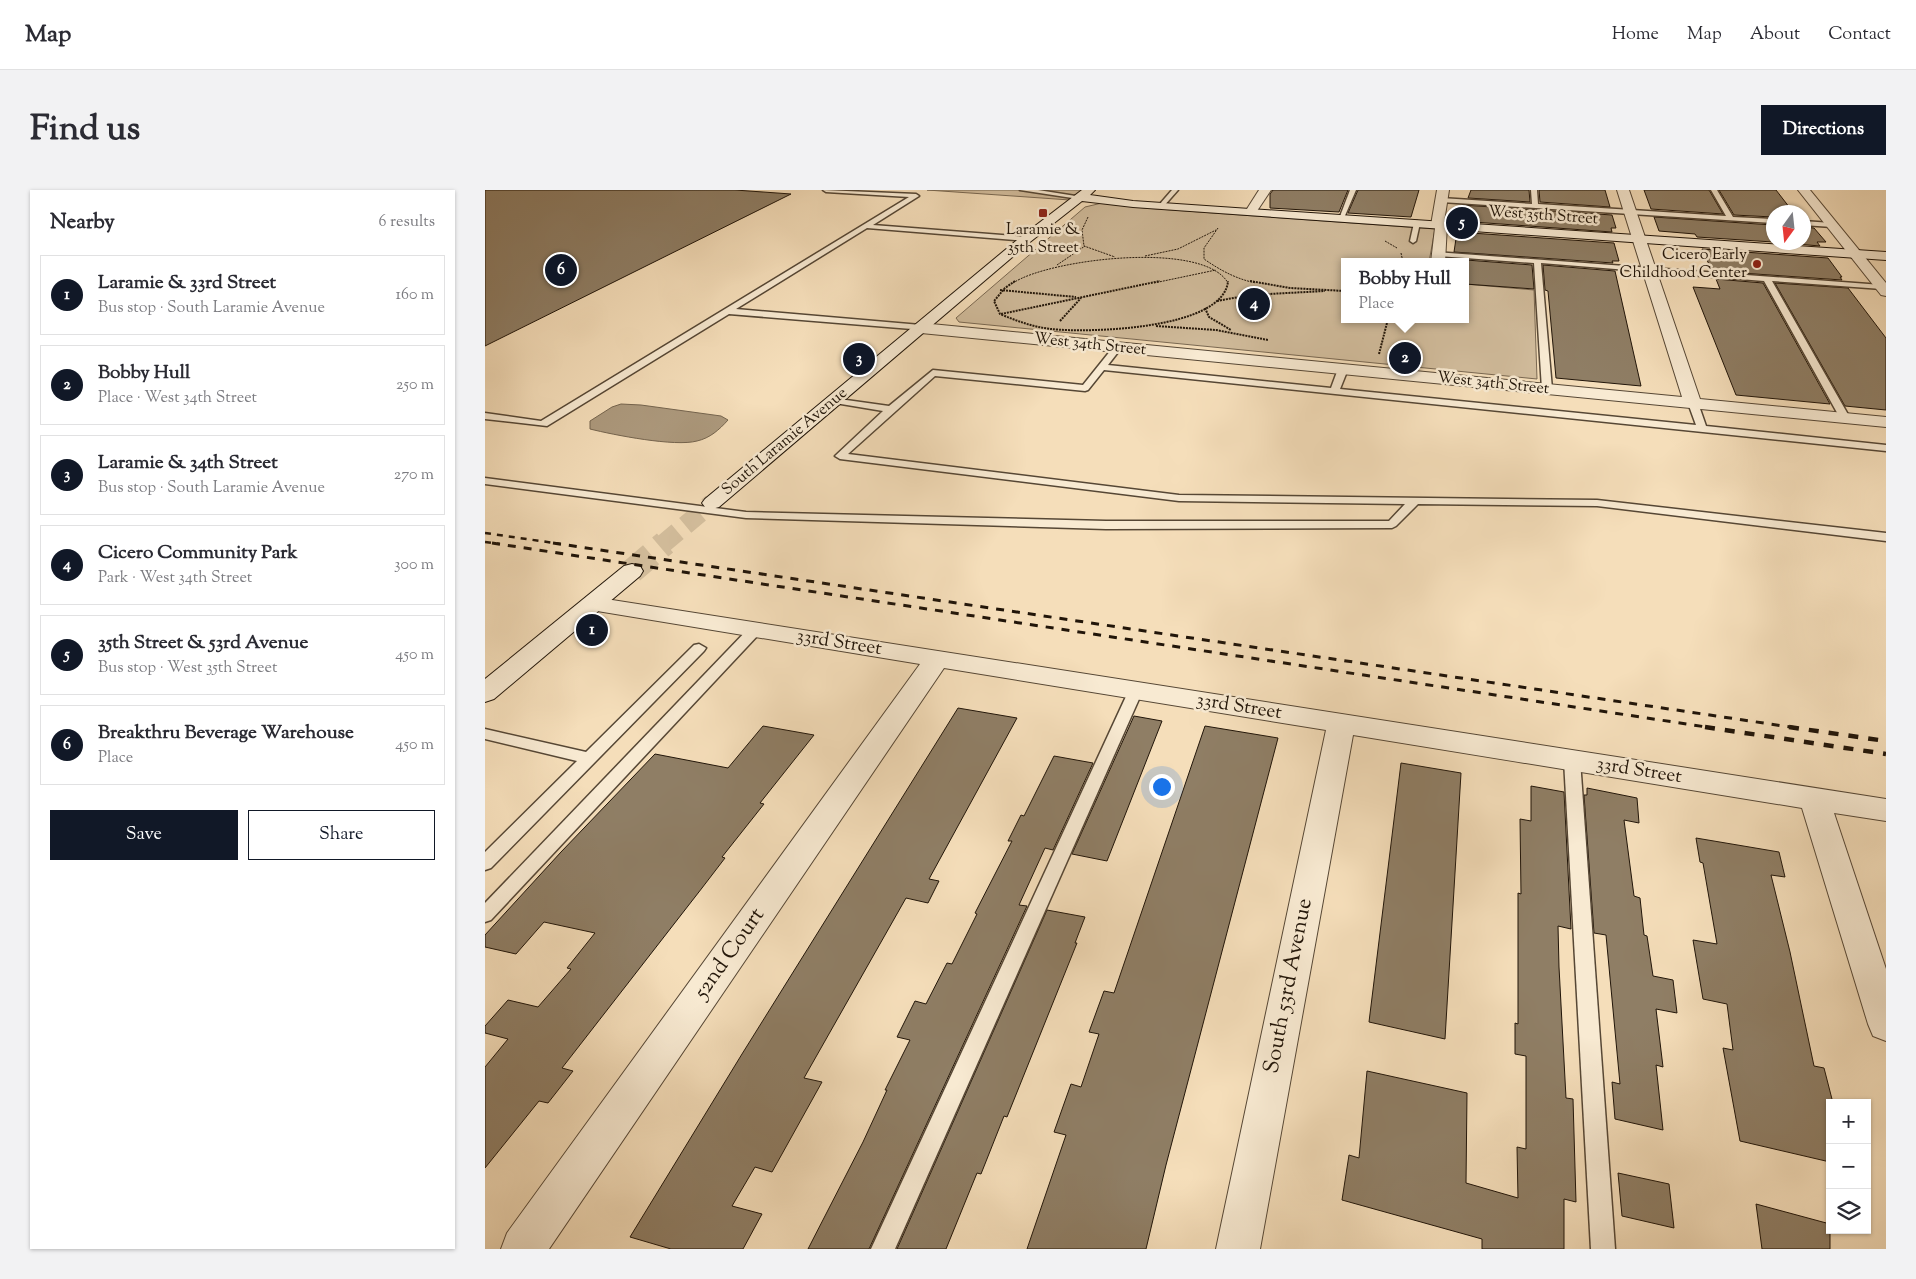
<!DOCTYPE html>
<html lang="en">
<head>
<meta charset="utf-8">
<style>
  :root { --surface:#fff; --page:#f2f2f3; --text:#2b2b33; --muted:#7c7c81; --line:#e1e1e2; --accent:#111827 }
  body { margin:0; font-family:"Sorts Mill Goudy",serif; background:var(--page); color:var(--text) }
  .controls { position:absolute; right:15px; bottom:15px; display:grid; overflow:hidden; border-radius:0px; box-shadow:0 1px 4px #0004 }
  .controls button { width:45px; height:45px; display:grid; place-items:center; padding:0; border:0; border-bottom:1px solid var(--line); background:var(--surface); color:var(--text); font:25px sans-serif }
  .compass { position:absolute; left:1281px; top:15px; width:45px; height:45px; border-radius:50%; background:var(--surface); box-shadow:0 1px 4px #0004; rotate:195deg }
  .you { position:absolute; left:676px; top:596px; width:18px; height:18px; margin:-12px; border:4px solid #fff; border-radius:50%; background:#1a73e8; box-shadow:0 0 0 8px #1a73e833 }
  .badge { display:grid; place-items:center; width:32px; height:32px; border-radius:50%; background:var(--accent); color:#fff; font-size:16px; font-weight:700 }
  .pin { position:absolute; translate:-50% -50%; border:2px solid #fff; box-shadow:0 1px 5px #0006 }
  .popup { position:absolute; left:856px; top:68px; width:128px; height:65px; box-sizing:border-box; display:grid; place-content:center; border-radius:0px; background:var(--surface); filter:drop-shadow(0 1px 4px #0005); font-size:16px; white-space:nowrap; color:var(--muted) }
  .popup b { font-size:19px; color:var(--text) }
  .popup::after { content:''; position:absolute; left:50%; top:100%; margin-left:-10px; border:10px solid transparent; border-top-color:var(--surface) }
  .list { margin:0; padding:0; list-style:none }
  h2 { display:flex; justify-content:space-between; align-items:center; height:65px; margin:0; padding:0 20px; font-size:21px }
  h2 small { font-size:16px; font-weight:400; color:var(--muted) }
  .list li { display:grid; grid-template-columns:32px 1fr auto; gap:15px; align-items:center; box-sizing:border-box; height:80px; margin:0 10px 10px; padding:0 10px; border:1px solid var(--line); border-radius:0px }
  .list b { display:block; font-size:19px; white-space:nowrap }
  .list p { margin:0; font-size:16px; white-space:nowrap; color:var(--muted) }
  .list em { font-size:16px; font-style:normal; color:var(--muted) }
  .actions { display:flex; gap:10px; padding:15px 20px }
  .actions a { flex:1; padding:11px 0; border:1px solid var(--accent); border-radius:0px; text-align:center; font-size:18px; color:var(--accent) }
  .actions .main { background:var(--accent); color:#fff }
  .icon { flex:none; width:28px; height:28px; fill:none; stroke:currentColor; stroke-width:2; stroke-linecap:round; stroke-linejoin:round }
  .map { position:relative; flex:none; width:1401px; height:1059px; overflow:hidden; border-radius:0px }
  header { display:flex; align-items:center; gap:30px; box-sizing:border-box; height:70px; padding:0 25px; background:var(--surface); border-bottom:1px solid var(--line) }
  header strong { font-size:24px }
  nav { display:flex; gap:28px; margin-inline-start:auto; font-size:18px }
  .intro { display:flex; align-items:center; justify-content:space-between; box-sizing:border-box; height:120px; padding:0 30px }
  h1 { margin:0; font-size:35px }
  .button { padding:12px 22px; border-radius:0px; background:var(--accent); color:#fff; font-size:18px; font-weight:700 }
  main { display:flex; gap:30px; padding:0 30px }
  aside { flex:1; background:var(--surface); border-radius:0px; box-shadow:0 1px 4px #0004 }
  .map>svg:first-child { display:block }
</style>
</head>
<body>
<header>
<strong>Map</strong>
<nav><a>Home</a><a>Map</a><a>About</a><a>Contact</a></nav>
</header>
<div class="intro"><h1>Find us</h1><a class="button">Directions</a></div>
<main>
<aside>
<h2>Nearby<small>6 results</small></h2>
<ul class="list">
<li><span class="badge">1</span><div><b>Laramie &amp; 33rd Street</b><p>Bus stop · South Laramie Avenue</p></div><em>160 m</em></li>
<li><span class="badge">2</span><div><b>Bobby Hull</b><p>Place · West 34th Street</p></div><em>250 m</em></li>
<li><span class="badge">3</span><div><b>Laramie &amp; 34th Street</b><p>Bus stop · South Laramie Avenue</p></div><em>270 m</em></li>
<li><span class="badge">4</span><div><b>Cicero Community Park</b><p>Park · West 34th Street</p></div><em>300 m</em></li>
<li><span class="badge">5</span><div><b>35th Street &amp; 53rd Avenue</b><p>Bus stop · West 35th Street</p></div><em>450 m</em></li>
<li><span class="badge">6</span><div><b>Breakthru Beverage Warehouse</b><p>Place</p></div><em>450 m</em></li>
</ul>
<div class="actions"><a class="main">Save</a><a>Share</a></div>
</aside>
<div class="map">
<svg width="1401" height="1059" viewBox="0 0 1401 1059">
  <rect width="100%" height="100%" fill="#f5deba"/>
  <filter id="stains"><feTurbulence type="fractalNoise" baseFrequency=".004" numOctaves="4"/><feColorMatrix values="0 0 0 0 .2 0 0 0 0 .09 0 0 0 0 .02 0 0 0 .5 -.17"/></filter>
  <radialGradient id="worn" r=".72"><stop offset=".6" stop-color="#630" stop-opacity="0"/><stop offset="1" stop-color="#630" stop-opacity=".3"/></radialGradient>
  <!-- green -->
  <g fill="#d1bc9c" stroke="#796852">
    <path d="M442,0H597L585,10Z"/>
    <path d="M617,13L659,18L950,39L944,72H860V129H980V94L1049,100L1052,189L474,132L471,128L600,17Z"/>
  </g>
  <!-- water -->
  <path fill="#ad9a7e" stroke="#75654f" d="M136,214L156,215L236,226L243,230C234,240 225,248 212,251C190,257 129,245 105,239V231L127,217Z"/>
  <!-- building -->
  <g fill="#8f7e65" stroke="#211509">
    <path d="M0,0H250L306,4L0,156Z"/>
    <path d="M788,0H863L854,22L785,18V4Z"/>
    <path d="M873,0H934L926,27L863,23Z"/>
    <path d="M986,0H1044L1045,12L983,8Z"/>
    <path d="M1054,0H1120L1125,17L1055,12Z"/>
    <path d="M1159,0H1224L1238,24L1166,19Z"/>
    <path d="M1234,0H1291L1308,22H1288V27L1249,25Z"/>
    <path d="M977,15L1127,25L1131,38H1126L1127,42L974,31Z"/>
    <path d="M1169,27L1288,35V52L1212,47L1210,44L1174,41Z"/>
    <path d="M1318,37L1329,38L1341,52H1332L1335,56L1288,52H1318Z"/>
    <path d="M972,42L1129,53L1134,71H1127L1128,73L969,62Z"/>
    <path d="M1217,59L1343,68L1357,87H1355L1357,90L1227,81Z"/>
    <path d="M968,69L1047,75L1049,99L980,94V72H967Z"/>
    <path d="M1058,75L1130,81L1156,196L1071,188L1063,101L1060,100Z"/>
    <path d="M1231,89L1278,93L1345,214L1251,205L1208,97L1235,99Z"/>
    <path d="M1290,93L1363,98L1401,148V220L1360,216Z"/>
    <path d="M473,518L532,528L444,689L454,691L443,713L421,708L319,888L337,892L287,982L270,977L247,1016L277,1024L258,1059H186L145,1047L257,864Z"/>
    <path d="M649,526L677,531L622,671L587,664Z"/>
    <path d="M278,536L329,545L275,613L279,614L237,667L240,668L217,698L77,878L88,881L63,913L54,911L0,978V877L23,849L0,843V836L23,810L53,817L86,779L82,778L110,743L59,732L31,764L0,757V745L76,662L170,564L243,578Z"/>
    <path d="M720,536L793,548L681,975L661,1059H542L581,945L569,942L586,894L596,897L614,844L604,842L619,801L629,803Z"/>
    <path d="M569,566L608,573L568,660L560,658L534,715L542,716L384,1059H323L378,952L402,900H400L425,850L412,847L430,811L441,814L462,773L467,774L492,724L490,723L527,651H523L536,625L539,626Z"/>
    <path d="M916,573L976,583L960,849L884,832Z"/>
    <path d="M1046,596L1079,602L1086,739L1073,736L1074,777L1081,908L1088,909L1091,1012L1079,1009V1059H997V1049L857,1010L864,965L874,968L882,881L982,903L981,993L1033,1008L1032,957L1041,959V866L1030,864V833L1033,834V703L1036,704L1035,629L1046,631Z"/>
    <path d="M1102,598L1152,608L1154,633L1139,630L1149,706L1155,708L1159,745L1162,746L1168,786L1188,790L1192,823L1171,819L1178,877L1171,875L1178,940L1130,929L1127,892L1135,894L1121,745L1109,743L1099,605H1102Z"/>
    <path d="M1211,648L1294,662L1300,687L1286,685L1305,762L1329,876L1339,878L1348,913H1345V972L1255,951L1238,858L1248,860L1242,814L1218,809L1208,750L1232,754L1218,673L1215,672Z"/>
    <path d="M562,720L600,727L590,753H592L522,927L519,926L496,984L492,983L461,1059H412Z"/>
    <path d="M1133,983L1184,994L1189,1038L1137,1026Z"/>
    <path d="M1271,1014L1345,1034V1059H1277Z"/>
  </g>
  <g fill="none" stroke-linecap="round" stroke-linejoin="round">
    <!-- secondary-tunnel-far1 -->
    <path stroke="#d5c09f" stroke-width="19" stroke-dasharray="19 10" stroke-linecap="butt" d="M178,354L227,313"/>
    <!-- secondary-tunnel -->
    <path stroke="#d5c09f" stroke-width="25" stroke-dasharray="25 12" stroke-linecap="butt" d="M147,381L180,353"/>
    <defs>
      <g id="lane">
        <path d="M338,0L431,4L434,6L388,35L541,47L544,49L541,51L382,38L251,119L436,135L439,136V140L244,124L62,236L0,229V223L56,231L424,7L341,2Z"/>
        <path d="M535,0H553L597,7L594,9Z"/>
        <path d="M687,0H693L678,17H674V15Z"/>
        <path d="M865,0H871L859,28L854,29Z"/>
        <path d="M1046,0H1052L1053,14L1241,26L1226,0H1232L1248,27L1288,29V33L956,12L953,10L956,8L1047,14Z"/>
        <path d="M932,31L935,33L931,51L928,53L925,51L929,33Z"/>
        <path d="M1318,31L1347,33L1350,35L1347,37L1318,35Z"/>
        <path d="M950,62L1397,95L1401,97L1397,99L1287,91L1365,228L1360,231L1355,228L1279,91L1056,73L1067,199L1062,202L1057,199L1049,73L953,66L949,64Z"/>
        <path d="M633,154L637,157L623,175L846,198L853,179L858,176L863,179L855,199L1211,235L1203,213L1208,210L1213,213L1221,236L1401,255V261L619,180L603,200L600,201L450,186L363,264L694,305L1112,310L1401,343V351L1112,316L933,314L911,336L907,338L621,339L261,328L0,294V288L261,322L621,331H904L920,314L694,311L355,269L350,266L398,221L350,213L347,212V208L404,216L448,180L598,195L630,155Z"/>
        <path d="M270,436L275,437L277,440L275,443L6,730L0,732V713L265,437Z"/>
        <path d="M214,454L221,458L219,461L6,678L0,680V662L92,571L0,549V539L101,562L209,455Z"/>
        <path d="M651,495L656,497L658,500L410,1059H386L644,500L646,497Z"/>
        <path d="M1087,565L1093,566L1095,570L1130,1059H1106L1079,570L1081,566Z"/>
      </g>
      <g id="street">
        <path d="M774,0H786L770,24H762L760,22Z"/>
        <path d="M952,0H964L959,32L962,35L960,72H946L950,38L946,35Z"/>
        <path d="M1132,0H1144L1215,209L1401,227V237L436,143L431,141L428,138L431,135L436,133L1197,207Z"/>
        <path d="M1313,0H1325L1401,93V106L1396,105Z"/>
        <path d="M108,407L1401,609V631L1349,623L1401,779V851L1388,846L1383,834L1317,618L868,545L775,1059H731L841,540L459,478L64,1059H16L22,1043L435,474L100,419L96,414L100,409Z"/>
      </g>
      <g id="secondary">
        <path d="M597,0H610L605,5L648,11L1401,62V70L648,17L597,11L545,52L234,317L227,319L220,317L217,313L220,309L537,46Z"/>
        <path d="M147,374L155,376L158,381L155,386L9,509L0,512V489L139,376Z"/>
      </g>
    </defs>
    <!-- lane casing -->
    <use href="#lane" stroke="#564735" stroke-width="3"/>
    <!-- street casing -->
    <use href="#street" stroke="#564735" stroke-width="2"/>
    <!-- secondary casing -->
    <use href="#secondary" stroke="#211509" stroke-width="2"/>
    <!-- path-far1 -->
    <g stroke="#211509" stroke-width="1" stroke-dasharray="2 1" stroke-linecap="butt">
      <path d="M603,27L597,40L599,56L630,67"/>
      <path d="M733,38L719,58V69C735,80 751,89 771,93"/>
      <path d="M900,51L912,58"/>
      <path d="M916,63L918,72"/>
      <path d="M660,66L693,59L731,40"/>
      <path d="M572,75L600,56"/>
      <path d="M528,93C564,69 719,50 743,93"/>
      <path d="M669,93L731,80"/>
    </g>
    <!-- path -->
    <g stroke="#211509" stroke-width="2" stroke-dasharray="2 1" stroke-linecap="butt">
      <path d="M530,91L520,98L509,111L515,124C532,131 548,137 566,139C602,143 739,140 743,91"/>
      <path d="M765,91L805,98L860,101"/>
      <path d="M515,100L591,107"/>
      <path d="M732,111L765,105L840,101"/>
      <path d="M720,118L724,127L746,140"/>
      <path d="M516,124L675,91"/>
      <path d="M575,131L596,108"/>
      <path d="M671,136L731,140L783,150"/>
      <path d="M908,162L934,164"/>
      <path d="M894,164L903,129"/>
    </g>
    <!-- lane -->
    <use href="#lane" fill="#f8ead2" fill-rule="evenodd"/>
    <!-- street -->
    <use href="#street" fill="#f8ead2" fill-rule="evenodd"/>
    <!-- secondary -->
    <use href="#secondary" fill="#f8ead2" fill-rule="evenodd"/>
    <!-- rail-far2 -->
    <g stroke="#211509" stroke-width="2.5" stroke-dasharray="6 6" stroke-linecap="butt">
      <path d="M0,343L76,354"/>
      <path d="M0,352L15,354"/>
    </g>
    <!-- rail-far1 -->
    <g stroke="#211509" stroke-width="3" stroke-dasharray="8 8" stroke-linecap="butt">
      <path d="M7,353L1228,538"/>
      <path d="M68,353L1312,538"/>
    </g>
    <!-- rail -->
    <g stroke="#211509" stroke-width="4.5" stroke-dasharray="10 10" stroke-linecap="butt">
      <path d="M1220,537L1401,564"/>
      <path d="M1304,537L1401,551"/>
    </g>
  </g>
  <!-- markers -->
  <g fill="#8f2418" stroke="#f8ead2" stroke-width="2">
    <rect x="553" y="18" width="10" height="10" rx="2.5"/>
    <circle cx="1272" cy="74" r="5"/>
  </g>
  <g text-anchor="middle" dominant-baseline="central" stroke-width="5" stroke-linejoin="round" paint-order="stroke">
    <!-- far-street labels -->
    <g font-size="16" fill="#211509" stroke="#f8ead2">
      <text transform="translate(1058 26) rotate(4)">West 35th Street</text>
      <text transform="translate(605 155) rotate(6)">West 34th Street</text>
      <text transform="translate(1008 194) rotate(6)">West 34th Street</text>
      <text transform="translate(300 252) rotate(-40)">South Laramie Avenue</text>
    </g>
    <!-- far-poi labels -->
    <g font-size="16" fill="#211509" stroke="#f8ead2">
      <text x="558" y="40">Laramie &amp;<tspan x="558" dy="18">35th Street</tspan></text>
      <text x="1262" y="65" text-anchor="end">Cicero Early<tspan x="1262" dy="18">Childhood Center</tspan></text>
    </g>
    <!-- street labels -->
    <g font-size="19" fill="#211509" stroke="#f8ead2">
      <text transform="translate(354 453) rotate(9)">33rd Street</text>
      <text transform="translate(754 517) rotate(9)">33rd Street</text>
      <text transform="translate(1154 581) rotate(9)">33rd Street</text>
    </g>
    <!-- near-street labels -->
    <g font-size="22" fill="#211509" stroke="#f8ead2">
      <text transform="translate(245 764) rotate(-55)">52nd Court</text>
      <text transform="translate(804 796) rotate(-79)">South 53rd Avenue</text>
    </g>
  </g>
  <rect width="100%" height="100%" filter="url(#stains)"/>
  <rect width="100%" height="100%" fill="url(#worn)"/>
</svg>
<div class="controls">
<button>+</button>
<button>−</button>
<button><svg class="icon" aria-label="layers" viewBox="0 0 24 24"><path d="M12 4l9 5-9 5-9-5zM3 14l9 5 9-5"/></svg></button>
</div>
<svg class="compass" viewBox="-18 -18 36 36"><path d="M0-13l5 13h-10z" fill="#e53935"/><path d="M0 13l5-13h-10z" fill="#7c7c81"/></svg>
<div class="you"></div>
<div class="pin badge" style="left:107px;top:440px">1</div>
<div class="pin badge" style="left:920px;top:168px">2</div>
<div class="popup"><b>Bobby Hull</b>Place</div>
<div class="pin badge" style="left:374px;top:169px">3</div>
<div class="pin badge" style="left:769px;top:114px">4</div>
<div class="pin badge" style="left:977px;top:33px">5</div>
<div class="pin badge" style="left:76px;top:80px">6</div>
</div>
</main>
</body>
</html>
